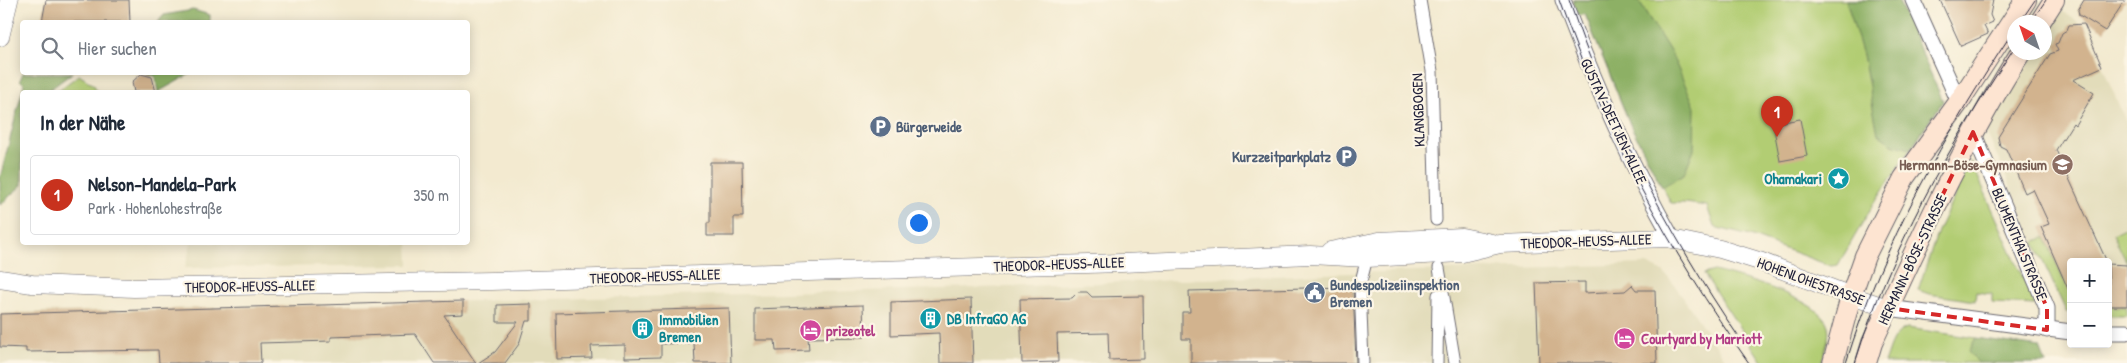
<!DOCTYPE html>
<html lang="de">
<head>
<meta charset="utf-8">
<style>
  :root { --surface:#fff; --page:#f6f6f7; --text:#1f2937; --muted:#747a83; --line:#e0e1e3; --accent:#c8321e }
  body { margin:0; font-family:"Patrick Hand",sans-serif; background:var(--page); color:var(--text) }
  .controls { position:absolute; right:15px; bottom:15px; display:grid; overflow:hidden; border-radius:5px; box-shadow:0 2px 12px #0003 }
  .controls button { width:45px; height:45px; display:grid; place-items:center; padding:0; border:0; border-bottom:1px solid var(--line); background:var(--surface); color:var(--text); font:25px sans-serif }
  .compass { position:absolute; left:2007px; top:15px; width:45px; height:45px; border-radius:50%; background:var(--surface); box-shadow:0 2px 12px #0003; rotate:320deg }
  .you { position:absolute; left:918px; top:222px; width:18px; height:18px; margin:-12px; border:4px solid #fff; border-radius:50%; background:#1a73e8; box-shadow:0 0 0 8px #1a73e833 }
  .badge { display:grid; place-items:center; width:32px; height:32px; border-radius:50%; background:var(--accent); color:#fff; font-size:16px; font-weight:700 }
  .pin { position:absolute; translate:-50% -41px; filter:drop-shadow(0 1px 2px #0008) }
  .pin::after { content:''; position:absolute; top:26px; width:18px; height:15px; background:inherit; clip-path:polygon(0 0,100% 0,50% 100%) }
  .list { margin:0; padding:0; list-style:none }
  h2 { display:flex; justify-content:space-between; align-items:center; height:65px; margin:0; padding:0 20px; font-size:21px }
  h2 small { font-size:16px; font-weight:400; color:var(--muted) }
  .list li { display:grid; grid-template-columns:32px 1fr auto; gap:15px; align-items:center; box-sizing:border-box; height:80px; margin:0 10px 10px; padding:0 10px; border:1px solid var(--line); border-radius:5px }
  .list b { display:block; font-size:19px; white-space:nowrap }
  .list p { margin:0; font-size:16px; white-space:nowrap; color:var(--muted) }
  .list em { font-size:16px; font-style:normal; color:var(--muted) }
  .icon { flex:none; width:28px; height:28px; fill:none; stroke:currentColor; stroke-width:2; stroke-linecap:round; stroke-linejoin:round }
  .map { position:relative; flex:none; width:2127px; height:363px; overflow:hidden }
  .search { position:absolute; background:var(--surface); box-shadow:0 2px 12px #0003; left:20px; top:20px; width:450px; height:55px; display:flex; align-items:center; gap:12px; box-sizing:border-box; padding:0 18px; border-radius:5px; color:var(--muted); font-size:19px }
  .panel { position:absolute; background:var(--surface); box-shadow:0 2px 12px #0003; left:20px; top:90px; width:450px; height:155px; border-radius:5px }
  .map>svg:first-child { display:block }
</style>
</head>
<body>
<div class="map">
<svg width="2127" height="363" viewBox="0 0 2127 363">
  <rect width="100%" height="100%" fill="#fcf5e5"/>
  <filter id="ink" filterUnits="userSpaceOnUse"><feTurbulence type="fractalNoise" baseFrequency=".02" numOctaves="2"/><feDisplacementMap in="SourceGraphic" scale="10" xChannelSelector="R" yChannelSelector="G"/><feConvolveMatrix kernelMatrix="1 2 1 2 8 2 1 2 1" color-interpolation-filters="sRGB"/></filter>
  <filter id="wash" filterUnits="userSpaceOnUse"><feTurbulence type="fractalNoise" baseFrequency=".0096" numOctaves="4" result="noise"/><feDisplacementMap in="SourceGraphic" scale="20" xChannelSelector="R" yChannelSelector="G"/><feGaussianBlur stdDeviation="1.12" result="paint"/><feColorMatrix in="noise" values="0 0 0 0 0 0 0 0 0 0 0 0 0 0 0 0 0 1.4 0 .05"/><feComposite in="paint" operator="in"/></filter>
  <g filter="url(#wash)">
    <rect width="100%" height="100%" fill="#f3ead0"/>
    <!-- built -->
    <g fill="#e2dcba">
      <path d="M2062,11L2081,24L2089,35L2127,124V316H2108V262H2071V314L2065,312L1986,131L2036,53L2044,52L2045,38Z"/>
      <path d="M191,243H408L409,265L185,268Z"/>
      <path d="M1647,264L1663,272L1673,283L1728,363H0V313L980,288L1351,273Z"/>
    </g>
    <!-- green -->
    <g fill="#b2cd73" stroke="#6a7857">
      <path d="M1573,0H1898L1943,101L1874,203L1838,265L1831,266L1750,236L1714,227L1707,206L1686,203H1671L1630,124L1585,14L1578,16Z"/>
      <path d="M79,75L94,85L97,92H56Z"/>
      <path d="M1971,161L2035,305L1992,303V294L1976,292L1975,301L1929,294L1918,290L1938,231Z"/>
      <path d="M2127,227V263L2113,234Z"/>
      <path d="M2045,237L2063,279L2071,276V307L2067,313L2034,242Z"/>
      <path d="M1714,271C1739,277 1822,299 1828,326C1831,336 1824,353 1821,363H1763L1704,274Z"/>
      <path d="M2108,294L2110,306L2127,307V316H2108Z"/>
      <path d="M1907,328L1976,338L1969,352L1979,363H1884C1890,348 1891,334 1907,328Z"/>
    </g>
    <!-- forest -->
    <g fill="#8db065" stroke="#586950">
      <path d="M1573,0H1638L1671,53L1695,107L1694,149L1684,174L1662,187L1630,124L1585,14L1578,16Z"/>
      <path d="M1846,0H1898L1943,101L1910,149L1892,144L1878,134L1863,55Z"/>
      <path d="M193,10L210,15V22H158L164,15Z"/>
      <path d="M23,73H72L48,91L49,92H22V185L0,205V178L24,84L20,80Z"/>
      <path d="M145,73H192L158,92L155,76Z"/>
      <path d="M1976,338L2040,347L2046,363H1979L1968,352Z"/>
    </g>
    <g id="blocks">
      <!-- building -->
      <g fill="#d2b38e">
        <path d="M46,0H129L130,22H42Z"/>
        <path d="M1940,0H1993L1990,15L1993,22L1984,26L1988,34L1961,46Z"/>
        <path d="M2084,0H2125L2105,31L2079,15L2078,10Z"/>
        <path d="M2084,24L2102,67L2073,80L2094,93L2075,125L2073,123L2056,150L2107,262H2071V296L2041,227L2049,224L2033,189L2025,193L2006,149L2000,146L1998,137L2050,54L2058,51L2055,44L2058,43L2062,33L2067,30L2069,25Z"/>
        <path d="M141,74L152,77L156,92H134L132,82Z"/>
        <path d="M1800,119L1807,156L1780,161L1773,124Z"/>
        <path d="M710,162H742L743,217H734V236H707V223H710Z"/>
        <path d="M2108,264L2127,265V306H2110Z"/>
        <path d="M1585,282V293L1625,291L1632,285L1636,290H1655L1657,363H1539L1536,283Z"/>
        <path d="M1346,287H1353L1356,363H1191V339H1182V312H1190L1189,291Z"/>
        <path d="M1078,292H1087L1092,297L1143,296L1144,359L1109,360L1108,333L1057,334L1058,362L1022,363L1020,299L1072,298Z"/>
        <path d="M971,299L973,363H940L939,333L891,335V302Z"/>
        <path d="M463,301V314L444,315L476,363H434L415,334L331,337V341L260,343L261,363H159L158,350L26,352V348L0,347V314Z"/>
        <path d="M531,304V321H526L519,344L505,363H478L495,352L518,322H497V305Z"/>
        <path d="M863,305L864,337L808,338L809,350L776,351L775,340H755V309Z"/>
        <path d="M729,308L731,363H695L694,343L661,344V357L625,358V345L591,346L592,358L557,359L556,313Z"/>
      </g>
    </g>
  </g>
  <g filter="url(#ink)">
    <use href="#blocks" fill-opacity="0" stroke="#6b686f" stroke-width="1"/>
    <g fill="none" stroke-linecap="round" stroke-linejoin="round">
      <defs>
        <g id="pedestrian">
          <path d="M1420,0L1432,71L1436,220"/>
          <path d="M1439,268L1455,363"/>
          <path d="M1363,363L1360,285L1367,258"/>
          <path d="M1437,363L1438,295"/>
        </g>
        <g id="minor">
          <path d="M1563,0C1594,82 1629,162 1672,238"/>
          <path d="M1913,0L1959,102"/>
          <path d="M1973,132L2047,308V330"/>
          <path d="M1888,308L2071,332"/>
          <path d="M2108,332H2127"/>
        </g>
        <g id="tertiary">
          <path d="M0,37L9,0"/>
          <path d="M1330,251L1379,241L1462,237L1492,243"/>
          <path d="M0,279L32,284L134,288L491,281L1122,263L1310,255L1367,258L1462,253L1500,244L1667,238L1720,249L1759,261L1851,296L1888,308"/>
        </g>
        <g id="secondary">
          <path d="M2040,22L2054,0"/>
          <path d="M1833,363L1851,296L1865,256L1904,178L1959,102L2026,0"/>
          <path d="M1866,363L1872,343C1918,244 1962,145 2021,52"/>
        </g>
      </defs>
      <!-- pedestrian casing -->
      <use href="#pedestrian" stroke="#6b686f" stroke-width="13"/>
      <!-- minor casing -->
      <use href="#minor" stroke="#6b686f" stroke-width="17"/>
      <!-- tertiary casing -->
      <use href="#tertiary" stroke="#6b686f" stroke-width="19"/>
      <!-- secondary casing -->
      <use href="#secondary" stroke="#6b686f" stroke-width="22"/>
      <!-- pedestrian -->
      <use href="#pedestrian" stroke="#fff" stroke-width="11"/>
      <!-- minor -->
      <use href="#minor" stroke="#fff" stroke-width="15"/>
      <!-- tertiary -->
      <use href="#tertiary" stroke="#fff" stroke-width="18"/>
      <!-- secondary -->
      <use href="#secondary" stroke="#fde4d1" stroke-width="20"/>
      <!-- tram -->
      <g stroke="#22223b" stroke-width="1">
        <path d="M1559,0C1605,132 1668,249 1749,363"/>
        <path d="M1569,0C1609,119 1668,233 1738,336"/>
        <path d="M2020,22L2035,0"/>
        <path d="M2031,22L2046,0"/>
        <path d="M1846,363C1883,243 1945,134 2014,30"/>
        <path d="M1855,363C1892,246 1947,150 2014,48"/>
      </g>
    </g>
  </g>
  <!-- marked area -->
  <path fill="none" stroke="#d62828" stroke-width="4" stroke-dasharray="10 6" stroke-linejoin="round" d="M1973,132L2047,308V330L1888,308Z"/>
  <!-- icons -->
  <defs>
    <symbol id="parking-disc" viewBox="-11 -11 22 22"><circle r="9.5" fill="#5c6f8a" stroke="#fcf5e5"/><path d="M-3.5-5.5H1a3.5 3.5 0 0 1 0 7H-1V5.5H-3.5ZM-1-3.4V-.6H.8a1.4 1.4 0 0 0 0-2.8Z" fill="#fff"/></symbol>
    <symbol id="school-disc" viewBox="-11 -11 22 22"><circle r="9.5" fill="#8d6e63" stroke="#fcf5e5"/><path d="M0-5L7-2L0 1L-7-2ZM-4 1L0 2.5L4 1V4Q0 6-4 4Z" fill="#fff"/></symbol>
    <symbol id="sight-disc" viewBox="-11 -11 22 22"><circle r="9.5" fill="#0f9aa8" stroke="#fcf5e5"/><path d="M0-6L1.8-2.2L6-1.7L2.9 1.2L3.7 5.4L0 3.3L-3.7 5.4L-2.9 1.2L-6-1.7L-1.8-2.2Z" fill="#fff"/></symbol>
    <symbol id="civic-disc" viewBox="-11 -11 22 22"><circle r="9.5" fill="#5c6f8a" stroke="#fcf5e5"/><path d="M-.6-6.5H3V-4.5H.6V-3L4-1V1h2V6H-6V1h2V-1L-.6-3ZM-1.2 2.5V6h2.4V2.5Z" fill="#fff"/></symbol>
    <symbol id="building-disc" viewBox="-11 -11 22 22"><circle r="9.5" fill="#0f9aa8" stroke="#fcf5e5"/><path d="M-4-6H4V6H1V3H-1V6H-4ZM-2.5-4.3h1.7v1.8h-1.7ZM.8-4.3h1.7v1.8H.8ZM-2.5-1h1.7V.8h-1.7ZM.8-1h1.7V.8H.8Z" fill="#fff"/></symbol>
    <symbol id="hotel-disc" viewBox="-11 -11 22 22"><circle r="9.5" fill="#d1479c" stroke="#fcf5e5"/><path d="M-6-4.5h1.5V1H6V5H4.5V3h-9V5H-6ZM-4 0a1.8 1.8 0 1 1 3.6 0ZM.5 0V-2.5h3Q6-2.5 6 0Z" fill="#fff"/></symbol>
  </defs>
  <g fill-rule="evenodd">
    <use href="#parking-disc" x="868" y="114" width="25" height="25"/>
    <use href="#parking-disc" x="1334" y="144" width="25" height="25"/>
    <use href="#school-disc" x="2050" y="152" width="25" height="25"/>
    <use href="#sight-disc" x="1826" y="166" width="25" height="25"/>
    <use href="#civic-disc" x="1302" y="280" width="25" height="25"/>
    <use href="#building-disc" x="918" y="306" width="25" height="25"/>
    <use href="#building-disc" x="630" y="316" width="25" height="25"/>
    <use href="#hotel-disc" x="798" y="318" width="25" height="25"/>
    <use href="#hotel-disc" x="1612" y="326" width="25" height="25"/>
  </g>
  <g text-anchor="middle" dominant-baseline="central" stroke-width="4.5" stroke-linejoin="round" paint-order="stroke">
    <!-- street labels -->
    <g font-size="15" fill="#22223b" stroke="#fcf5e5">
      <text transform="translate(1418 110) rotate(-92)">KLANGBOGEN</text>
      <text transform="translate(1614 121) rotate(65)">GUSTAV-DEETJEN-ALLEE</text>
      <text transform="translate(1586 241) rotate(-2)">THEODOR-HEUSS-ALLEE</text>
      <text transform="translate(2020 244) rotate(67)">BLUMENTHALSTRASSE</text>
      <text transform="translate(1912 259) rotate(-65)">HERMANN-BÖSE-STRASSE</text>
      <text transform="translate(1059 264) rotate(-2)">THEODOR-HEUSS-ALLEE</text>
      <text transform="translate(655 276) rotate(-2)">THEODOR-HEUSS-ALLEE</text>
      <text transform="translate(1811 281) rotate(20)">HOHENLOHESTRASSE</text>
      <text transform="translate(250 286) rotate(-1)">THEODOR-HEUSS-ALLEE</text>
    </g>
    <!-- service labels -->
    <g font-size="15" font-weight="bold" fill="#4e5e75" stroke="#fcf5e5" text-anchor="start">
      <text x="896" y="126">Bürgerweide</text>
      <text x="1331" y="156" text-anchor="end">Kurzzeitparkplatz</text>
      <text x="1330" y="284">Bundespolizeiinspektion<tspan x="1330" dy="17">Bremen</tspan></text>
    </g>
    <!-- education labels -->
    <g font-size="15" font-weight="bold" fill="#785e54" stroke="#fcf5e5" text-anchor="end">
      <text x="2047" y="164">Hermann-Böse-Gymnasium</text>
    </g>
    <!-- culture labels -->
    <g font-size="15" font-weight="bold" fill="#0d838f" stroke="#fcf5e5" text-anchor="start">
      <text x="1822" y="178" text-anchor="end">Ohamakari</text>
      <text x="947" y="318">DB InfraGO AG</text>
      <text x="659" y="319">Immobilien<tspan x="659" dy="17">Bremen</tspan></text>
    </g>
    <!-- hotel labels -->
    <g font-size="15" font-weight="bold" fill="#b23c85" stroke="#fcf5e5" text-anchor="start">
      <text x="826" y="330">prizeotel</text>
      <text x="1641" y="338">Courtyard by Marriott</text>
    </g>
  </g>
</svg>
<div class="controls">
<button>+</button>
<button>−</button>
</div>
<svg class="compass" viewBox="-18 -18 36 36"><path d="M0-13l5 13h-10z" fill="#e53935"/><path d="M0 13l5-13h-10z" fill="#747a83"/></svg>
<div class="you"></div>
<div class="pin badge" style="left:1777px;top:137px">1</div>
<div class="search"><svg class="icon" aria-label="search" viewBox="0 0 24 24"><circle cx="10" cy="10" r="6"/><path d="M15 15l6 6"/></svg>Hier suchen</div>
<section class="panel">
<h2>In der Nähe<small></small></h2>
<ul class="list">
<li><span class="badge">1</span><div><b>Nelson-Mandela-Park</b><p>Park · Hohenlohestraße</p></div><em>350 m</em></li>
</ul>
</section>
</div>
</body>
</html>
